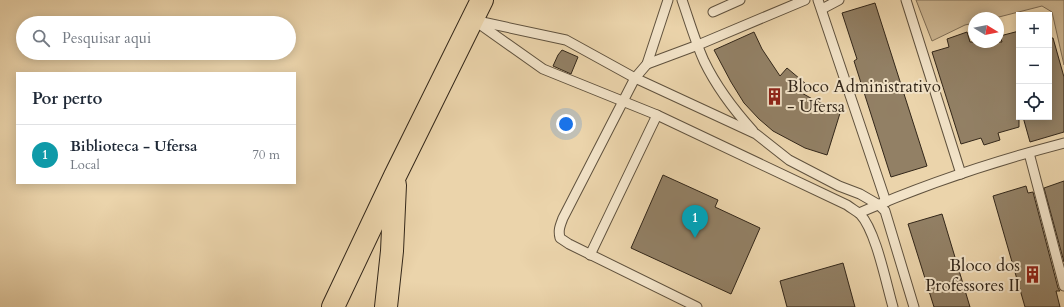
<!DOCTYPE html>
<html lang="pt">
<head>
<meta charset="utf-8">
<style>
  :root { --surface:#fff; --page:#f6f6f7; --text:#1f2937; --muted:#747a83; --line:#e0e1e3; --accent:#111827 }
  body { margin:0; font-family:Cardo,serif; background:var(--page); color:var(--text) }
  .controls { position:absolute; right:12px; top:12px; display:grid; overflow:hidden; border-radius:0px; box-shadow:0 2px 10px #0003 }
  .controls button { width:36px; height:36px; display:grid; place-items:center; padding:0; border:0; border-bottom:1px solid var(--line); background:var(--surface); color:var(--text); font:20px sans-serif }
  .compass { position:absolute; left:968px; top:12px; width:36px; height:36px; border-radius:50%; background:var(--surface); box-shadow:0 2px 10px #0003; rotate:100deg }
  .you { position:absolute; left:566px; top:124px; width:14px; height:14px; margin:-10px; border:3px solid #fff; border-radius:50%; background:#1a73e8; box-shadow:0 0 0 6px #1a73e833 }
  .badge { display:grid; place-items:center; width:26px; height:26px; border-radius:50%; background:var(--accent); color:#fff; font-size:13px; font-weight:700 }
  .pin { position:absolute; translate:-50% -33px; filter:drop-shadow(0 1px 2px #0008) }
  .pin::after { content:''; position:absolute; top:21px; width:14px; height:12px; background:inherit; clip-path:polygon(0 0,100% 0,50% 100%) }
  .list { margin:0; padding:0; list-style:none }
  h2 { display:flex; justify-content:space-between; align-items:center; height:52px; margin:0; padding:0 16px; font-size:17px }
  h2 small { font-size:13px; font-weight:400; color:var(--muted) }
  .list li { display:grid; grid-template-columns:26px 1fr auto; gap:12px; align-items:center; box-sizing:border-box; height:60px; padding:0 16px; border-top:1px solid var(--line) }
  .list b { display:block; font-size:15px; white-space:nowrap }
  .list p { margin:0; font-size:13px; white-space:nowrap; color:var(--muted) }
  .list em { font-size:13px; font-style:normal; color:var(--muted) }
  .icon { flex:none; width:22px; height:22px; fill:none; stroke:currentColor; stroke-width:2; stroke-linecap:round; stroke-linejoin:round }
  .map { position:relative; flex:none; width:1064px; height:307px; overflow:hidden }
  .search { position:absolute; background:var(--surface); box-shadow:0 2px 10px #0003; left:16px; top:16px; width:280px; height:44px; display:flex; align-items:center; gap:10px; box-sizing:border-box; padding:0 14px; border-radius:22px; color:var(--muted); font-size:15px }
  .panel { position:absolute; background:var(--surface); box-shadow:0 2px 10px #0003; left:16px; top:72px; width:280px; height:112px; border-radius:0px }
  .map>svg:first-child { display:block }
</style>
</head>
<body>
<div class="map">
<svg width="1064" height="307" viewBox="0 0 1064 307">
  <rect width="100%" height="100%" fill="#ebd4ab"/>
  <filter id="stains"><feTurbulence type="fractalNoise" baseFrequency=".005" numOctaves="4"/><feColorMatrix values="0 0 0 0 .2 0 0 0 0 .09 0 0 0 0 .02 0 0 0 .5 -.17"/></filter>
  <radialGradient id="worn" r=".72"><stop offset=".6" stop-color="#630" stop-opacity="0"/><stop offset="1" stop-color="#630" stop-opacity=".3"/></radialGradient>
  <!-- green -->
  <path fill="#ccb692" stroke="#7f6e56" d="M916,0H1064V65L1052,12L1042,6L995,18H974V23L965,25L932,41Z"/>
  <!-- building -->
  <g fill="#928065" stroke="#322619">
    <path d="M875,3L927,166L891,177L854,61L857,59L842,13Z"/>
    <path d="M1019,31V127L998,133L1000,140L984,145L981,138L961,144L932,52L949,47L947,39L967,32L970,42H1002L1000,36Z"/>
    <path d="M754,32L762,49L780,76L787,68L806,84L800,92L816,101L841,110L827,155L805,148L773,131L759,119L744,103L731,82L714,50Z"/>
    <path d="M1049,38H1053L1064,77V132L1030,142L1023,117H1049Z"/>
    <path d="M562,50L578,57L571,74L553,66L558,55Z"/>
    <path d="M663,175L718,200L715,207L760,228L731,294L631,248Z"/>
    <path d="M1064,181V262L1044,188Z"/>
    <path d="M1026,186L1028,193L1033,192L1058,288L1060,291H1056L1060,307H1025L993,196Z"/>
    <path d="M942,214L970,307H934L908,224Z"/>
    <path d="M843,263L855,307H787L780,281Z"/>
  </g>
  <g fill="none" stroke-linecap="round" stroke-linejoin="round">
    <defs>
      <g id="service">
        <path d="M668,0L647,64L635,78L563,218C560,226 558,230 560,238L569,244L697,307"/>
        <path d="M682,0C689,20 695,41 704,61C716,86 734,110 753,131"/>
        <path d="M818,0L886,202"/>
        <path d="M906,0L961,174"/>
        <path d="M822,9L839,0"/>
        <path d="M713,12L740,0"/>
        <path d="M473,20L566,40L635,78L756,134L789,160L839,186L860,194L879,205L885,211L914,307"/>
        <path d="M478,23L543,69L657,115L847,205C851,208 856,211 860,214C876,231 886,283 893,307"/>
        <path d="M647,64L698,45L805,0"/>
        <path d="M1029,153L1064,286"/>
        <path d="M859,213C925,184 995,161 1064,143"/>
        <path d="M590,255L657,115"/>
      </g>
      <g id="primary">
        <path d="M333,307L395,176L482,0"/>
        <path d="M386,307L392,251L395,185"/>
      </g>
    </defs>
    <!-- service casing -->
    <use href="#service" stroke="#60523e" stroke-width="11"/>
    <!-- primary casing -->
    <use href="#primary" stroke="#322619" stroke-width="24"/>
    <!-- service -->
    <use href="#service" stroke="#f2e3c8" stroke-width="9"/>
    <!-- primary -->
    <use href="#primary" stroke="#ebd4ab" stroke-width="22"/>
  </g>
  <!-- icons -->
  <defs>
    <symbol id="building-bare" viewBox="-9 -9 18 18"><path d="M-4-6H4V6H1V3H-1V6H-4ZM-2.5-4.3h1.7v1.8h-1.7ZM.8-4.3h1.7v1.8H.8ZM-2.5-1h1.7V.8h-1.7ZM.8-1h1.7V.8H.8Z" fill="#8f2418" stroke="#f2e3c8" stroke-width="2.5" paint-order="stroke"/></symbol>
  </defs>
  <g fill-rule="evenodd">
    <use href="#building-bare" x="762" y="84" width="25" height="25"/>
    <use href="#building-bare" x="1020" y="262" width="25" height="25"/>
  </g>
  <g text-anchor="middle" dominant-baseline="central" stroke-width="4" stroke-linejoin="round" paint-order="stroke">
    <!-- poi labels -->
    <g font-size="17" fill="#322619" stroke="#f2e3c8" text-anchor="start">
      <text x="787" y="86">Bloco Administrativo<tspan x="787" dy="20">- Ufersa</tspan></text>
      <text x="1020" y="265" text-anchor="end">Bloco dos<tspan x="1020" dy="20">Professores II</tspan></text>
    </g>
  </g>
  <rect width="100%" height="100%" filter="url(#stains)"/>
  <rect width="100%" height="100%" fill="url(#worn)"/>
</svg>
<div class="controls">
<button>+</button>
<button>−</button>
<button><svg class="icon" aria-label="locate" viewBox="0 0 24 24"><circle cx="12" cy="12" r="6"/><path d="M12 2v4M12 18v4M2 12h4M18 12h4"/></svg></button>
</div>
<svg class="compass" viewBox="-18 -18 36 36"><path d="M0-13l5 13h-10z" fill="#e53935"/><path d="M0 13l5-13h-10z" fill="#747a83"/></svg>
<div class="you"></div>
<div class="pin badge" style="left:695px;top:238px;background:#0f9aa8">1</div>
<div class="search"><svg class="icon" aria-label="search" viewBox="0 0 24 24"><circle cx="10" cy="10" r="6"/><path d="M15 15l6 6"/></svg>Pesquisar aqui</div>
<section class="panel">
<h2>Por perto<small></small></h2>
<ul class="list">
<li><span class="badge" style="background:#0f9aa8">1</span><div><b>Biblioteca - Ufersa</b><p>Local</p></div><em>70 m</em></li>
</ul>
</section>
</div>
</body>
</html>
